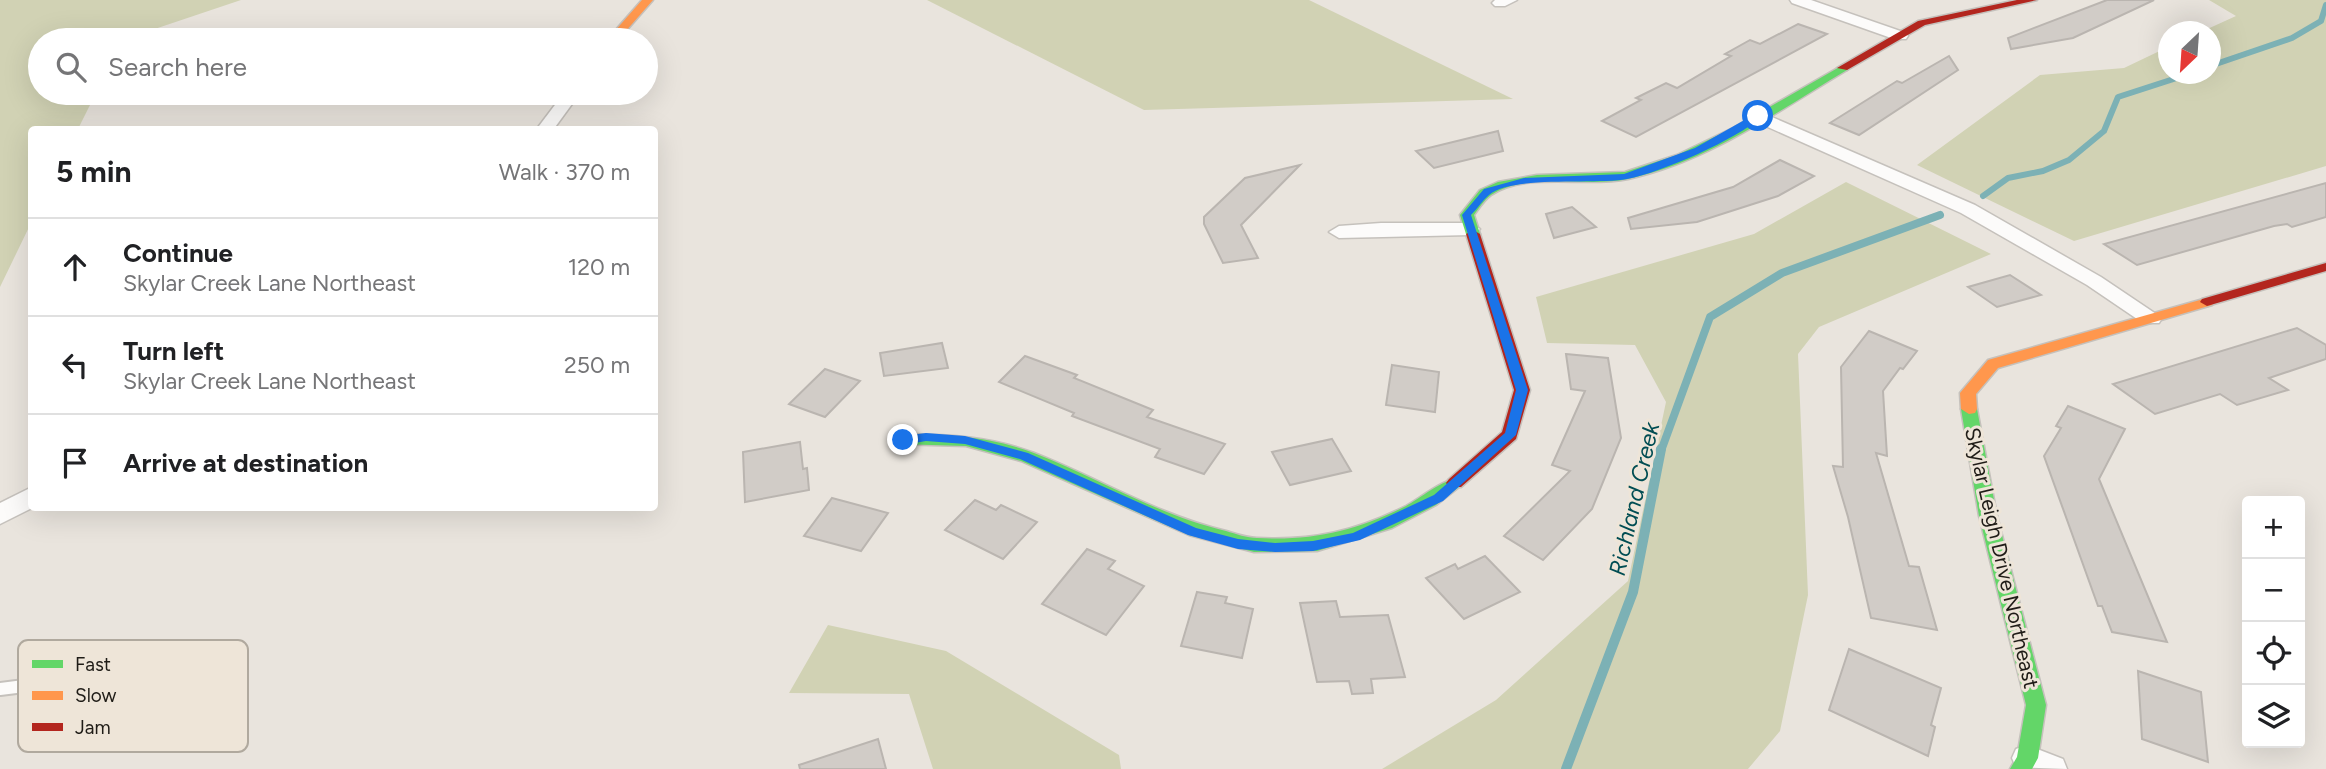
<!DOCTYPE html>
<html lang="en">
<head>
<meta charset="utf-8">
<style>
  :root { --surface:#fff; --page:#f2f2f2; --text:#202124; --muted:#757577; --line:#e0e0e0 }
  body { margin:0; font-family:Figtree,sans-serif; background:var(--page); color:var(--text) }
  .controls { position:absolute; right:21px; bottom:21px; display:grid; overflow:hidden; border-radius:7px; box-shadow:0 7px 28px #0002 }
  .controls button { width:63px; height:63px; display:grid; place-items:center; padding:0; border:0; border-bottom:2px solid var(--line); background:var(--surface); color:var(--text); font:35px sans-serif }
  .compass { position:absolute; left:2158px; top:21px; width:63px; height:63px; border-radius:50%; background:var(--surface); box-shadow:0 7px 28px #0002; rotate:205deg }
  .stop { position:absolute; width:21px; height:21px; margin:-16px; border:5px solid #1a73e8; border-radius:50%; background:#fff }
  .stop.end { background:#1a73e8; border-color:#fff; box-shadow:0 2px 7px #0008 }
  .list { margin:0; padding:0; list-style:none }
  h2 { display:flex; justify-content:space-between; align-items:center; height:91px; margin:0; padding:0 28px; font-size:30px }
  h2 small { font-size:23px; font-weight:400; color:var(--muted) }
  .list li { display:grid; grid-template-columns:46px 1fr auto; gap:21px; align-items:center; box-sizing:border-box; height:98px; padding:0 28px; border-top:2px solid var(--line) }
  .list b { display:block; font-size:26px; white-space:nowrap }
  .list p { margin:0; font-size:23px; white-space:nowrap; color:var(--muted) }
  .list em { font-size:23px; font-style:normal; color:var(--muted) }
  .icon { flex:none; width:38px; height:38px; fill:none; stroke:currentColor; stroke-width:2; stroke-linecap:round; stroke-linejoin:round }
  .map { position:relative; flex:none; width:2326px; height:769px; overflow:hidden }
  .search { position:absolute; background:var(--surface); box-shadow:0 7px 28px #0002; left:28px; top:28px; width:630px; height:77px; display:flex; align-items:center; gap:18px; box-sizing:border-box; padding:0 24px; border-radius:38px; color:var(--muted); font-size:26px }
  .panel { position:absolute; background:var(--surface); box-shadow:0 7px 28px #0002; left:28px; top:126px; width:630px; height:385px; border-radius:7px }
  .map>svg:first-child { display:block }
</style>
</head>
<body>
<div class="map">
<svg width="2326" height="769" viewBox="0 0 2326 769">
  <rect width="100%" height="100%" fill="#e9e4dd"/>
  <!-- green -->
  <g fill="#d1d2b4">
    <path d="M0,0H241L122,40H40V93H96L78,129L32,130L31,223L0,287Z"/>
    <path d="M927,0H1309L1513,99L1144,110Z"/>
    <path d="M2209,0H2326V166L2074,241L1917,165L2040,75L2124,68L2168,47V74H2210V32L2203,31L2236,16Z"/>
    <path d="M1846,182L1991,254L1819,327L1798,354L1808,595L1780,731L1748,769H1382L1496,700L1628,581L1666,402L1635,345L1547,343L1536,297L1754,234Z"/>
    <path d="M828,625L946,651L1119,755L1121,769H933L909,694L789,693Z"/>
  </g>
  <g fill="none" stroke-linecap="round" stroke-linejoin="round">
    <!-- stream-far2 -->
    <g stroke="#7cb1b5" stroke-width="6">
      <path d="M2210,66L2292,38L2321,21L2326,5"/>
      <path d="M1983,196L2008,178L2043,171L2069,160L2104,131L2118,97L2189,74"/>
    </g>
    <!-- stream-far1 -->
    <path stroke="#7cb1b5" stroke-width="8" d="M1661,451L1710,317L1782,273L1940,215"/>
    <!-- stream -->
    <path stroke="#7cb1b5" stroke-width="10" d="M1566,769L1633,592L1661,449"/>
  </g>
  <!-- building -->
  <g fill="#d1ccc7" stroke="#bab5b0" stroke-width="2">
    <path d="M2107,0H2154L2073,38L2011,49L2008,38Z"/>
    <path d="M1798,24L1827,34L1636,137L1602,121L1641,100L1636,98L1666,83L1677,88L1731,56L1725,54L1750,40L1760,44Z"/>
    <path d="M1949,56L1958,70L1859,135L1830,123L1897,81L1902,83Z"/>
    <path d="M1498,131L1503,151L1434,168L1416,151Z"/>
    <path d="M1780,160L1814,176L1778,196L1697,222L1631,229L1628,218L1733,187Z"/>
    <path d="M1300,165L1241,225L1258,258L1223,263L1204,224V217L1245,178Z"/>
    <path d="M2326,183V217L2292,227L2287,224L2274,226L2137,265L2104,244Z"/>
    <path d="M1572,207L1596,227L1554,238L1546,214Z"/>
    <path d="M2010,275L2041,295L1997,307L1968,287Z"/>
    <path d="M2297,328L2326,345V359L2269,378L2288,390L2237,405L2220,394L2155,414L2113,384Z"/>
    <path d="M1869,331L1917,351L1903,369L1900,368L1883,391L1887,456L1876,453L1909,566L1919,567L1937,630L1871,618L1848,517L1833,466L1843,467L1841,367Z"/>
    <path d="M942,343L948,368L884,376L880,353Z"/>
    <path d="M1566,354L1608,358L1621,438L1592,509L1543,560L1504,536L1570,471L1552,465L1585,391L1571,389Z"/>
    <path d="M1025,356L1077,375L1074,378L1153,410L1147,417L1225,444L1204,474L1155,457L1160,449L1072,416L1074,413L999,382Z"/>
    <path d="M1392,365L1439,372L1435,412L1386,405Z"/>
    <path d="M825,369L860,381L825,417L789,404Z"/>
    <path d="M2068,406L2125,429L2099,479L2167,642L2112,632L2102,606H2098L2044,456L2061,428L2056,426Z"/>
    <path d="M1332,439L1351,471L1290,485L1272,452Z"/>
    <path d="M800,442L803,469L807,468L809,490L745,502L743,452Z"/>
    <path d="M832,498L888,513L861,551L804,536Z"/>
    <path d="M975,500L996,510L1001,505L1037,522L1003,559L945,530Z"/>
    <path d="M1087,549L1115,561L1108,569L1144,586L1106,635L1042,604Z"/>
    <path d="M1485,556L1520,592L1464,619L1426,578L1455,564L1458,569Z"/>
    <path d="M1197,592L1227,597L1225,603L1253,609L1242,658L1181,646Z"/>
    <path d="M1336,601L1340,617L1388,615L1405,677L1371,679L1373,693L1352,694L1349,681L1317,682L1300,603Z"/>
    <path d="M1849,649L1941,688L1931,725L1935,727L1928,756L1829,710Z"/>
    <path d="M2138,671L2201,692L2208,762L2142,739Z"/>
    <path d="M878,739L886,769H800L799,765Z"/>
  </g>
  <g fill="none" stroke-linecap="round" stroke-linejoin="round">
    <defs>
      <path id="lane-far1" d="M251,39L382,36L425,40"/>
      <path id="lane" d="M0,689L40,684"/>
      <g id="street">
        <path d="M1495,0H1517L1505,6H1495L1492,3Z"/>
        <path d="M1790,0H1811L1906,33L1908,36L1906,39H1894L1792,3Z"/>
        <path d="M564,93H580L553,130H536Z"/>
        <path d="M1758,111L1975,205L2101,277L2162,318L2159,323H2143L2087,285L1961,213L1752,120L1749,116Z"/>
        <path d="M1381,223H1470L1480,229L1470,235L1339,238L1329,232L1339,226Z"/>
        <path d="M32,487V508L0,524V503Z"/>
        <path d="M2027,745L2063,759L2067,769L2016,767L2012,758L2016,749Z"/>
      </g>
      <g id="fast">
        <path d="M1843,65L1849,68L1847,70C1778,111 1708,162 1628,179C1586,188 1527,171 1491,195C1484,200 1479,208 1474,215L1480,234L1473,238L1466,234L1460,215L1480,190L1498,182L1537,175L1625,172L1677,155L1733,128Z"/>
        <path d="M1969,404L1977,409L1997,516L2046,705L2038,758L2032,769H2010L2017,757L2026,705L1979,516L1961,409Z"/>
        <path d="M903,434C950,435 989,436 1034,453C1098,478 1158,515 1226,531C1236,534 1247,538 1257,538C1313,541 1356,531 1406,506C1419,499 1449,475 1461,479L1464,483L1436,505L1392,528L1317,551L1254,552L1189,535L1021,461L966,446L897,444L895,440L897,436Z"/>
      </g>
      <g id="slow">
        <path d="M642,0H653L618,40H607Z"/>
        <path d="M2207,298L2214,302L2212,305L1998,368L1976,394L1977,409L1975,413L1969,414L1961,409L1960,393L1988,360Z"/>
      </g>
      <g id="jam">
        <path d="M2017,0H2037L1925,25L1847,70L1837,68L1918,21Z"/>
        <path d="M1473,230L1480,234L1530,390L1516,439L1461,487H1449L1446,483L1449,479L1502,432L1514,390L1466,234Z"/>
        <path d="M2326,263V271L2207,306L2200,302L2202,299Z"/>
      </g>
    </defs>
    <!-- lane-far1 casing -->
    <use href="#lane-far1" stroke="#c5c1bc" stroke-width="10"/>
    <!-- lane casing -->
    <use href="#lane" stroke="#c5c1bc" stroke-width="16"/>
    <!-- street casing -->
    <use href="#street" stroke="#c5c1bc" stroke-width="3"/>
    <!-- fast casing -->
    <use href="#fast" stroke="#c5c1bc" stroke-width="3"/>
    <!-- slow casing -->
    <use href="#slow" stroke="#c5c1bc" stroke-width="3"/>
    <!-- jam casing -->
    <use href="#jam" stroke="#c5c1bc" stroke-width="3"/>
    <!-- lane-far1 -->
    <use href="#lane-far1" stroke="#fcfbfa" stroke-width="8"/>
    <!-- lane -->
    <use href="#lane" stroke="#fcfbfa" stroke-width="12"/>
    <!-- street -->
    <use href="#street" fill="#fcfbfa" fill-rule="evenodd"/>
    <!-- fast -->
    <use href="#fast" fill="#63d668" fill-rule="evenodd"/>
    <!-- slow -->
    <use href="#slow" fill="#ff974d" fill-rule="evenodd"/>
    <!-- jam -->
    <use href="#jam" fill="#b3261e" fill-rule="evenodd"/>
  </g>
  <!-- route -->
  <path fill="#1a73e8" d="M1755,114L1763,116C1735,140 1663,172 1627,179C1595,185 1512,175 1489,195C1482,201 1477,209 1471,215L1528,390L1516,435L1443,501L1360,540L1313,551L1275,552L1238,549L1188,535L1020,459L965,444L926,441L903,445L897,440L903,436L926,433L965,436L1028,453L1196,528L1238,539L1275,543L1313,541L1353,533L1434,495L1505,433L1516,390L1462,215L1484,189L1524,178L1624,174L1695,148Z"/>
  <g text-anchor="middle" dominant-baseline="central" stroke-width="6" stroke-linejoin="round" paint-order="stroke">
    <!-- street labels -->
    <g font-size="21" fill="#1f1c17" stroke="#eee5d8">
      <text transform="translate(2002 558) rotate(77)">Skylar Leigh Drive Northeast</text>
    </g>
    <!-- water labels -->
    <g font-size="23" font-style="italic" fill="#014d53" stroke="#eee5d8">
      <text transform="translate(1634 499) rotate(-77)">Richland Creek</text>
    </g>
  </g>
  <!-- legend -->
  <rect x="18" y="640" width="230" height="112" rx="10" fill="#eee5d8" stroke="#b0a99e" stroke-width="2"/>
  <rect x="32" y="660" width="31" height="8" fill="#63d668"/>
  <rect x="32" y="691" width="31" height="9" fill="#ff974d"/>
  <rect x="32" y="723" width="31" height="8" fill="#b3261e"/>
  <g font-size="19" fill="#1f1c17">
    <text x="75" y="671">Fast</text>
    <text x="75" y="702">Slow</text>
    <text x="75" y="734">Jam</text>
  </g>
</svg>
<div class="controls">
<button>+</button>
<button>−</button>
<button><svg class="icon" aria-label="locate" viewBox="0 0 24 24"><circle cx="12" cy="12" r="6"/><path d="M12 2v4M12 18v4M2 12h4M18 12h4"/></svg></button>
<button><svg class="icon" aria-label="layers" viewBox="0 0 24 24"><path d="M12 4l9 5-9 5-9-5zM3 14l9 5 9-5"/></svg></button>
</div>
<svg class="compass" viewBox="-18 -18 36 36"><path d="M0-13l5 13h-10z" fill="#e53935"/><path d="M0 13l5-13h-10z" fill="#757577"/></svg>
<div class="stop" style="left:1758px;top:116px"></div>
<div class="stop end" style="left:903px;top:440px"></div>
<div class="search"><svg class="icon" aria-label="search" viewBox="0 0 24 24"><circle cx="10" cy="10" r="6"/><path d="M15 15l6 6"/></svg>Search here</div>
<section class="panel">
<h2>5 min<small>Walk · 370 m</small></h2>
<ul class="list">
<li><svg class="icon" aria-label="ahead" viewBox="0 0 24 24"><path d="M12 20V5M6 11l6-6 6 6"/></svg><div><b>Continue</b><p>Skylar Creek Lane Northeast</p></div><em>120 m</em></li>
<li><svg class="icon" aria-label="left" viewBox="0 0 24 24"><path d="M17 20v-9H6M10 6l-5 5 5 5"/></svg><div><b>Turn left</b><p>Skylar Creek Lane Northeast</p></div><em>250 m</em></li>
<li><svg class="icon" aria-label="arrive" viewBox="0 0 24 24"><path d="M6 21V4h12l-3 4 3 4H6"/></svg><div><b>Arrive at destination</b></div></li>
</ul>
</section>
</div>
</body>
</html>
